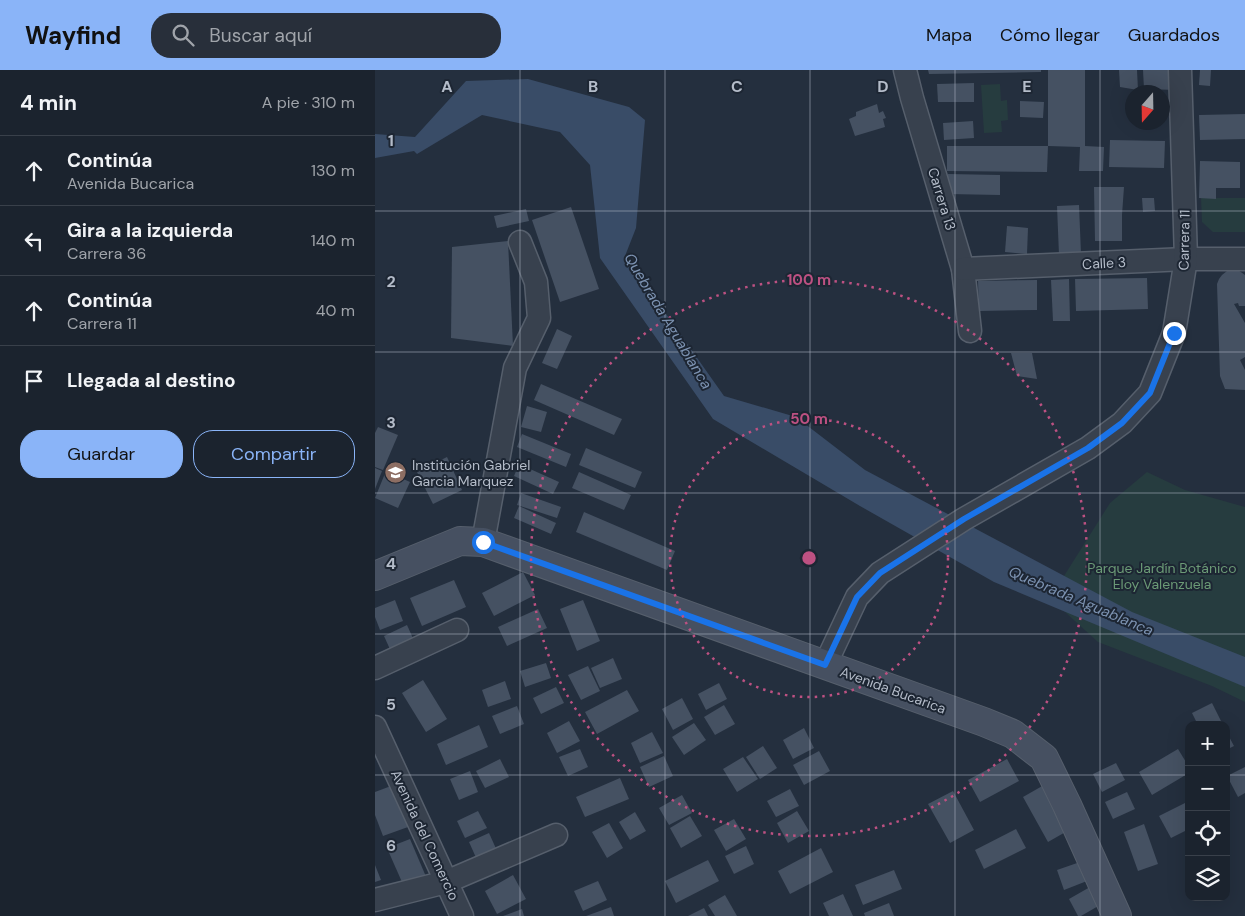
<!DOCTYPE html>
<html lang="es">
<head>
<meta charset="utf-8">
<style>
  :root { --surface:#1b232e; --page:#282f3a; --text:#f1f3f6; --muted:#a0a4aa; --line:#39404a; --accent:#8ab4f8 }
  body { margin:0; font-family:"DM Sans",sans-serif; background:var(--page); color:var(--text) }
  .controls { position:absolute; right:15px; bottom:15px; display:grid; overflow:hidden; border-radius:10px; box-shadow:0 5px 20px #0002 }
  .controls button { width:45px; height:45px; display:grid; place-items:center; padding:0; border:0; border-bottom:1px solid var(--line); background:var(--surface); color:var(--text); font:25px sans-serif }
  .compass { position:absolute; left:750px; top:15px; width:45px; height:45px; border-radius:50%; background:var(--surface); box-shadow:0 5px 20px #0002; rotate:200deg }
  .stop { position:absolute; width:15px; height:15px; margin:-11px; border:4px solid #1a73e8; border-radius:50%; background:#fff }
  .stop.end { background:#1a73e8; border-color:#fff; box-shadow:0 1px 5px #0008 }
  .list { margin:0; padding:0; list-style:none }
  h2 { display:flex; justify-content:space-between; align-items:center; height:65px; margin:0; padding:0 20px; font-size:21px }
  h2 small { font-size:16px; font-weight:400; color:var(--muted) }
  .list li { display:grid; grid-template-columns:32px 1fr auto; gap:15px; align-items:center; box-sizing:border-box; height:70px; padding:0 20px; border-top:1px solid var(--line) }
  .list b { display:block; font-size:19px; white-space:nowrap }
  .list p { margin:0; font-size:16px; white-space:nowrap; color:var(--muted) }
  .list em { font-size:16px; font-style:normal; color:var(--muted) }
  .actions { display:flex; gap:10px; padding:15px 20px }
  .actions a { flex:1; padding:11px 0; border:1px solid var(--accent); border-radius:20px; text-align:center; font-size:18px; color:var(--accent) }
  .actions .main { background:var(--accent); color:#111 }
  .icon { flex:none; width:28px; height:28px; fill:none; stroke:currentColor; stroke-width:2; stroke-linecap:round; stroke-linejoin:round }
  .map { position:relative; flex:none; width:870px; height:846px; overflow:hidden }
  header { display:flex; align-items:center; gap:30px; box-sizing:border-box; height:70px; padding:0 25px; background:var(--accent); color:#111 }
  header strong { font-size:24px }
  nav { display:flex; gap:28px; margin-inline-start:auto; font-size:18px }
  .search { width:350px; height:45px; background:var(--page); display:flex; align-items:center; gap:12px; box-sizing:border-box; padding:0 18px; border-radius:20px; color:var(--muted); font-size:19px }
  main { display:flex }
  aside { flex:1; background:var(--surface) }
  .map>svg:first-child { display:block }
</style>
</head>
<body>
<header>
<strong>Wayfind</strong>
<div class="search"><svg class="icon" aria-label="search" viewBox="0 0 24 24"><circle cx="10" cy="10" r="6"/><path d="M15 15l6 6"/></svg>Buscar aquí</div>
<nav><a>Mapa</a><a>Cómo llegar</a><a>Guardados</a></nav>
</header>
<main>
<aside>
<h2>4 min<small>A pie · 310 m</small></h2>
<ul class="list">
<li><svg class="icon" aria-label="ahead" viewBox="0 0 24 24"><path d="M12 20V5M6 11l6-6 6 6"/></svg><div><b>Continúa</b><p>Avenida Bucarica</p></div><em>130 m</em></li>
<li><svg class="icon" aria-label="left" viewBox="0 0 24 24"><path d="M17 20v-9H6M10 6l-5 5 5 5"/></svg><div><b>Gira a la izquierda</b><p>Carrera 36</p></div><em>140 m</em></li>
<li><svg class="icon" aria-label="ahead" viewBox="0 0 24 24"><path d="M12 20V5M6 11l6-6 6 6"/></svg><div><b>Continúa</b><p>Carrera 11</p></div><em>40 m</em></li>
<li><svg class="icon" aria-label="arrive" viewBox="0 0 24 24"><path d="M6 21V4h12l-3 4 3 4H6"/></svg><div><b>Llegada al destino</b></div></li>
</ul>
<div class="actions"><a class="main">Guardar</a><a>Compartir</a></div>
</aside>
<div class="map">
<svg width="870" height="846" viewBox="0 0 870 846">
  <rect width="100%" height="100%" fill="#242f3e"/>
  <!-- green -->
  <g fill="#263c3f">
    <path d="M625,14L626,31L632,30L633,50L626,51L627,62L609,63L606,15Z"/>
    <path d="M826,128H870V162H838L827,152Z"/>
    <path d="M772,402L810,420L870,437V632L837,616L723,572L689,541L682,522L689,506L735,433Z"/>
  </g>
  <!-- water -->
  <path fill="#394c67" d="M153,9L254,37L270,50L261,158L250,186L349,326L421,347L490,400L757,542L870,587V617L619,512L485,436L338,349L225,188L215,95L185,62L107,45L42,84L39,81L0,88V64L40,67L91,11Z"/>
  <!-- building -->
  <g fill="#455162">
    <path d="M553,0H666V2L554,4Z"/>
    <path d="M673,0H710V76L729,77L728,101H704L705,77L673,76Z"/>
    <path d="M744,0H762L763,20L745,17Z"/>
    <path d="M768,0H799L801,20L769,19Z"/>
    <path d="M825,0H836L835,16L824,15Z"/>
    <path d="M599,13V32H563L562,14Z"/>
    <path d="M645,31L669,32L668,48L645,47Z"/>
    <path d="M502,34L504,43L508,41L511,48L508,49L510,57L480,66L474,49L481,46V42Z"/>
    <path d="M870,44V69L825,70L824,45Z"/>
    <path d="M598,51L599,68L569,70L568,53Z"/>
    <path d="M761,52H786V54L761,55Z"/>
    <path d="M735,70L790,71L789,98L734,97Z"/>
    <path d="M572,76H673L672,102L572,101Z"/>
    <path d="M825,91L865,92V118H841V129L824,128Z"/>
    <path d="M573,104L625,105V125L573,124Z"/>
    <path d="M719,117H749L747,145V171H720Z"/>
    <path d="M767,128H779L780,141L768,142Z"/>
    <path d="M704,135L706,184L684,185L682,136Z"/>
    <path d="M196,137L224,219L185,232L157,150Z"/>
    <path d="M151,139L154,151L122,158L119,146Z"/>
    <path d="M632,156L653,158L652,184L630,182Z"/>
    <path d="M133,171L138,276L76,268L77,177Z"/>
    <path d="M857,200H863L870,205V236H864L863,233L859,234L870,253V287L865,290L870,300V320L850,319L845,306L842,214L844,209L847,205L852,201Z"/>
    <path d="M772,208L773,239L701,241L700,209Z"/>
    <path d="M694,209L695,251H678L676,210Z"/>
    <path d="M662,210V240L604,241L603,211Z"/>
    <path d="M182,259L197,266L182,299L167,293Z"/>
    <path d="M636,283H657L662,309L642,306Z"/>
    <path d="M166,314L247,349L239,365L159,330Z"/>
    <path d="M152,336L172,342L166,362L146,357Z"/>
    <path d="M3,357L23,365L8,400L0,397V363Z"/>
    <path d="M147,364L196,384L191,397L142,377Z"/>
    <path d="M211,378L267,402L260,418L204,395Z"/>
    <path d="M72,387L87,420L58,434L42,402Z"/>
    <path d="M144,394L184,412L178,424L139,406Z"/>
    <path d="M0,398L7,401L0,419Z"/>
    <path d="M11,401L35,412L23,438L0,428Z"/>
    <path d="M204,402L256,425L249,440L197,418Z"/>
    <path d="M146,423L186,437L182,448L142,435Z"/>
    <path d="M144,436L181,453L176,464L139,448Z"/>
    <path d="M209,442L300,481L292,500L201,462Z"/>
    <path d="M148,502L160,525L119,546L107,523Z"/>
    <path d="M79,510L91,537L47,556L35,528Z"/>
    <path d="M20,530L28,551L5,560L0,547V538Z"/>
    <path d="M208,530L225,571L202,581L185,539Z"/>
    <path d="M163,539L172,558L132,576L123,557Z"/>
    <path d="M32,555L41,575L18,586L9,566Z"/>
    <path d="M238,588L247,609L225,618L216,598Z"/>
    <path d="M171,593L176,608L150,617L145,601Z"/>
    <path d="M213,596L225,621L206,630L193,605Z"/>
    <path d="M48,610L72,649L51,662L27,623Z"/>
    <path d="M130,611L136,629L113,637L107,620Z"/>
    <path d="M344,613L352,629L331,640L323,624Z"/>
    <path d="M181,617L189,633L166,644L158,628Z"/>
    <path d="M252,620L264,641L222,664L210,642Z"/>
    <path d="M307,628L318,649L298,660L287,639Z"/>
    <path d="M837,633L848,655H823L817,643Z"/>
    <path d="M349,635L360,654L340,665L329,647Z"/>
    <path d="M142,636L149,654L125,664L117,646Z"/>
    <path d="M194,651L205,671L182,683L172,663Z"/>
    <path d="M319,653L331,670L309,685L297,667Z"/>
    <path d="M104,655L113,677L71,695L62,674Z"/>
    <path d="M429,658L439,678L418,689L408,670Z"/>
    <path d="M851,661L859,676L851,680Z"/>
    <path d="M277,662L288,683L265,693L256,673Z"/>
    <path d="M388,676L402,698L385,709L371,687Z"/>
    <path d="M205,679L213,697L193,706L184,687Z"/>
    <path d="M803,679L814,697V703L777,725L764,702Z"/>
    <path d="M444,681L455,701L429,715L418,695Z"/>
    <path d="M289,686L298,706L274,717L265,697Z"/>
    <path d="M368,687L383,709L362,722L348,699Z"/>
    <path d="M125,689L134,707L110,718L101,701Z"/>
    <path d="M632,689L644,711L605,732L593,710Z"/>
    <path d="M741,693L750,710L727,722L718,704Z"/>
    <path d="M870,697V723L863,727L852,706Z"/>
    <path d="M95,701L103,722L84,730L75,709Z"/>
    <path d="M245,708L254,729L210,747L201,727Z"/>
    <path d="M669,715L694,760L673,772L648,727Z"/>
    <path d="M16,716L33,757L8,766L0,745V722Z"/>
    <path d="M415,719L424,736L401,747L392,731Z"/>
    <path d="M578,721L599,760L575,773L553,734Z"/>
    <path d="M752,722L760,739L738,749L730,732Z"/>
    <path d="M307,725L317,743L294,755L284,738Z"/>
    <path d="M814,731V759L796,768L784,746Z"/>
    <path d="M103,741L112,758L90,768L82,751Z"/>
    <path d="M422,741L434,761L413,773L402,753Z"/>
    <path d="M260,742L271,761L255,770L244,752Z"/>
    <path d="M315,746L327,766L306,778L295,758Z"/>
    <path d="M359,749L371,769L351,781L339,760Z"/>
    <path d="M234,753L248,778L232,788L217,762Z"/>
    <path d="M769,754L783,794L763,801L749,762Z"/>
    <path d="M641,759L651,778L609,799L600,780Z"/>
    <path d="M114,763L123,783L103,792L94,772Z"/>
    <path d="M35,769L52,809L30,819L12,778Z"/>
    <path d="M371,776L379,794L359,804L350,786Z"/>
    <path d="M446,778L458,802L415,824L403,801Z"/>
    <path d="M333,790L344,811L301,833L290,811Z"/>
    <path d="M705,792L712,811L689,820L682,800Z"/>
    <path d="M0,795L6,810L0,812Z"/>
    <path d="M519,800L527,819L488,835L480,815Z"/>
    <path d="M138,805L151,829L122,844L110,821Z"/>
    <path d="M223,811L232,830L208,841L199,821Z"/>
    <path d="M715,817L725,835L706,846H703L694,829Z"/>
    <path d="M468,824L478,846H454L448,833Z"/>
    <path d="M350,825L362,846H340L333,835Z"/>
    <path d="M514,833L519,846H490L489,843Z"/>
    <path d="M236,837L239,846H211Z"/>
    <path d="M329,838L333,846H313Z"/>
    <path d="M147,839L149,846H128Z"/>
  </g>
  <g fill="none" stroke-linecap="round" stroke-linejoin="round">
    <defs>
      <g id="minor">
        <path d="M530,0L537,28L588,199L595,261"/>
        <path d="M588,199L811,189H870"/>
        <path d="M108,472L140,298L164,248L161,212L145,172"/>
        <path d="M450,595L482,527L505,503L589,449L713,378L747,353L775,323L799,263L811,189L805,0"/>
        <path d="M0,598L82,560"/>
        <path d="M0,657L87,846"/>
        <path d="M0,830L71,812L181,765"/>
      </g>
      <path id="secondary" d="M0,506L85,471L108,472L609,652L638,664L669,688L692,735L742,846"/>
    </defs>
    <!-- minor casing -->
    <use href="#minor" stroke="#565f6c" stroke-width="25"/>
    <!-- secondary casing -->
    <use href="#secondary" stroke="#565f6c" stroke-width="30"/>
    <!-- minor -->
    <use href="#minor" stroke="#38414e" stroke-width="22"/>
    <!-- secondary -->
    <use href="#secondary" stroke="#465061" stroke-width="28"/>
  </g>
  <g fill="none" stroke-linecap="round" stroke-linejoin="round">
    <!-- route -->
    <path stroke="#1a73e8" stroke-width="6" d="M108,472L450,595L482,527L505,503L589,449L713,378L747,353L775,323L799,263"/>
  </g>
  <!-- grid -->
  <path fill="none" stroke="#b4bcc9" stroke-width="1" stroke-opacity="0.55" d="M145,0V846M290,0V846M435,0V846M580,0V846M725,0V846M0,141H870M0,282H870M0,423H870M0,564H870M0,705H814M851,705H870"/>
  <!-- distance rings -->
  <g fill="none" stroke="#bd5182" stroke-width="2.5" stroke-dasharray="2.5 5">
    <circle cx="434" cy="488" r="139"/>
    <circle cx="434" cy="488" r="278"/>
  </g>
  <!-- icons -->
  <defs>
    <symbol id="school-disc" viewBox="-11 -11 22 22"><circle r="9.5" fill="#8d6e63" stroke="#1d2633"/><path d="M0-5L7-2L0 1L-7-2ZM-4 1L0 2.5L4 1V4Q0 6-4 4Z" fill="#fff"/></symbol>
  </defs>
  <g fill-rule="evenodd">
    <use href="#school-disc" x="8" y="390" width="25" height="25"/>
  </g>
  <g text-anchor="middle" dominant-baseline="central" stroke-width="4" stroke-linejoin="round" paint-order="stroke">
    <!-- street labels -->
    <g font-size="14" fill="#b4bcc9" stroke="#1d2633">
      <text transform="translate(567 129) rotate(73)">Carrera 13</text>
      <text transform="translate(809 170) rotate(-89)">Carrera 11</text>
      <text transform="translate(729 193) rotate(-3)">Calle 3</text>
      <text transform="translate(518 620) rotate(20)">Avenida Bucarica</text>
      <text transform="translate(50 765) rotate(65)">Avenida del Comercio</text>
    </g>
    <!-- poi labels -->
    <g font-size="14" fill="#b4bcc9" stroke="#1d2633" text-anchor="start">
      <text x="37" y="395">Institución Gabriel<tspan x="37" dy="16">Garcia Marquez</tspan></text>
    </g>
    <!-- park labels -->
    <g font-size="14" fill="#6b9a76" stroke="#1d2633">
      <text x="787" y="498">Parque Jardín Botánico<tspan x="787" dy="16">Eloy Valenzuela</tspan></text>
    </g>
    <!-- water labels -->
    <g font-size="15" font-style="italic" fill="#7c92b1" stroke="#1d2633">
      <text transform="translate(293 251) rotate(59)">Quebrada Aguablanca</text>
      <text transform="translate(706 531) rotate(23)">Quebrada Aguablanca</text>
    </g>
  </g>
  <g font-size="16" text-anchor="middle" font-weight="bold" fill="#b4bcc9" stroke="#1d2633" stroke-width="4" stroke-linejoin="round" paint-order="stroke">
    <text x="72" y="22">A</text>
    <text x="218" y="22">B</text>
    <text x="362" y="22">C</text>
    <text x="508" y="22">D</text>
    <text x="652" y="22">E</text>
    <text x="16" y="76">1</text>
    <text x="16" y="217">2</text>
    <text x="16" y="358">3</text>
    <text x="16" y="499">4</text>
    <text x="16" y="640">5</text>
    <text x="16" y="781">6</text>
  </g>
  <circle cx="434" cy="488" r="8" fill="#bd5182" stroke="#1d2633" stroke-width="2.5"/>
  <g font-size="15" text-anchor="middle" font-weight="bold" fill="#bd5182" stroke="#1d2633" stroke-width="4" stroke-linejoin="round" paint-order="stroke">
    <text x="434" y="215">100 m</text>
    <text x="434" y="354">50 m</text>
  </g>
</svg>
<div class="controls">
<button>+</button>
<button>−</button>
<button><svg class="icon" aria-label="locate" viewBox="0 0 24 24"><circle cx="12" cy="12" r="6"/><path d="M12 2v4M12 18v4M2 12h4M18 12h4"/></svg></button>
<button><svg class="icon" aria-label="layers" viewBox="0 0 24 24"><path d="M12 4l9 5-9 5-9-5zM3 14l9 5 9-5"/></svg></button>
</div>
<svg class="compass" viewBox="-18 -18 36 36"><path d="M0-13l5 13h-10z" fill="#e53935"/><path d="M0 13l5-13h-10z" fill="#a0a4aa"/></svg>
<div class="stop" style="left:108px;top:472px"></div>
<div class="stop end" style="left:799px;top:263px"></div>
</div>
</main>
</body>
</html>
